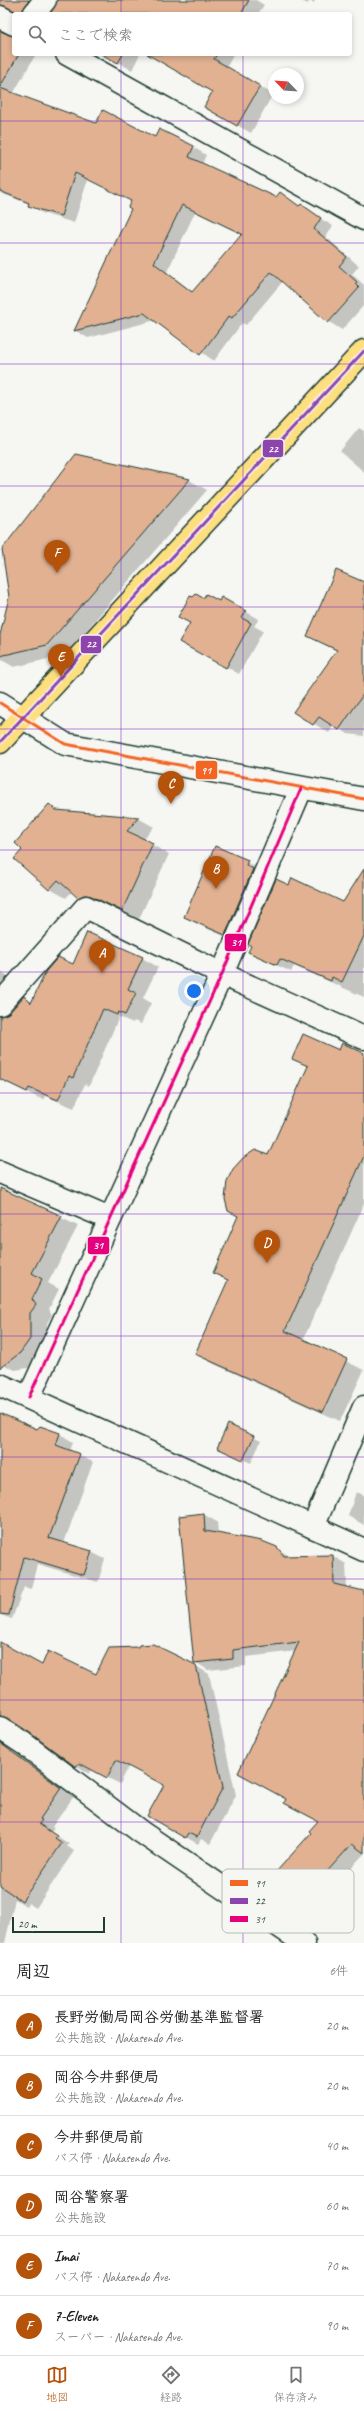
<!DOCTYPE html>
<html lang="ja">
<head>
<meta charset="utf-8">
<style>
  :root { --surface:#fff; --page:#f2f2f2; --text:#202124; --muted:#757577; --line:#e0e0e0; --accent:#b45309 }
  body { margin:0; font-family:Caveat,"Klee One",sans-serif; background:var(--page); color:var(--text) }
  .compass { position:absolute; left:268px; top:68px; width:36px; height:36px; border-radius:50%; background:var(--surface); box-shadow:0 2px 6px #0003; rotate:295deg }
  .scale { position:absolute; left:12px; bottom:10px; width:93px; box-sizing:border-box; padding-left:4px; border:2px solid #1f3d34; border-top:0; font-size:11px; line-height:14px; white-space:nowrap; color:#1f3d34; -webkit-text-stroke:3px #f6f6f2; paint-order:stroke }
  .you { position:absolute; left:194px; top:991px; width:14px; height:14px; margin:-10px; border:3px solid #fff; border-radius:50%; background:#1a73e8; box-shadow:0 0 0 6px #1a73e833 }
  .badge { display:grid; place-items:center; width:26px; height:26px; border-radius:50%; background:var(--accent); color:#fff; font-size:13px; font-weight:700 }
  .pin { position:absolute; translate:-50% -33px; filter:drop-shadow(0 1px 2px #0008) }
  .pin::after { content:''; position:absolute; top:21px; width:14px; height:12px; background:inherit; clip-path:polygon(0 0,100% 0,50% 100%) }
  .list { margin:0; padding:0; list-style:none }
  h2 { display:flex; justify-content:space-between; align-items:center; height:52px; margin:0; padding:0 16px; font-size:17px }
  h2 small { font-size:13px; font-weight:400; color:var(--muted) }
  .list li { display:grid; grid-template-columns:26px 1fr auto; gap:12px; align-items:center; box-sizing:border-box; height:60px; padding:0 16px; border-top:1px solid var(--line) }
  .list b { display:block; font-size:15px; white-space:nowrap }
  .list p { margin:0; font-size:13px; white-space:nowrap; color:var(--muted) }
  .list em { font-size:13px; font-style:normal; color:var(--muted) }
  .icon { flex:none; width:22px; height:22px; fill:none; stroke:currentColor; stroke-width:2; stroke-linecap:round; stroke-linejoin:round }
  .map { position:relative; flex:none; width:364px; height:1943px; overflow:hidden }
  .search { position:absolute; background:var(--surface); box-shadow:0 2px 6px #0003; left:12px; right:12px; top:12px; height:44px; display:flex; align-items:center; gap:10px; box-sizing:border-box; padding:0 14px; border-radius:4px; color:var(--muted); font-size:15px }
  .sheet { height:412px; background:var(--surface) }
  nav { display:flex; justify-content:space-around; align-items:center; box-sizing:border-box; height:56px; border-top:1px solid var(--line); background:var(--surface); font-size:11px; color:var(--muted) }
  nav a { display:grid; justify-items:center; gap:2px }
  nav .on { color:var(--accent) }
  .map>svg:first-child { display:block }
</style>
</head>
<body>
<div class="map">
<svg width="364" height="1943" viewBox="0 0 364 1943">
  <rect width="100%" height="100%" fill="#f6f6f2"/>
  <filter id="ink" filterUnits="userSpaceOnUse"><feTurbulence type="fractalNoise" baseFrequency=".025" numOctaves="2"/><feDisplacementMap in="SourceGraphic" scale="8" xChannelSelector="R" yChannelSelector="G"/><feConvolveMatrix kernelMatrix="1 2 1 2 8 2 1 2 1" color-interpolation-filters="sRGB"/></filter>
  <g filter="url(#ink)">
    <!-- shadow -->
    <g fill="#0003" fill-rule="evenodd">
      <path d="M0,0H48L37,14H19L13,11L7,13L1,19L3,33L9,36H14V54H36L13,94L97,125L193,147L206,155L202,164L277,199L280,194L333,226L326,237L359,266L352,274L364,285V305L342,330L329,322L283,281L246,325L242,323L214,361L156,320L88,338L76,331L133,209L132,201L88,179L74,223L42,213L29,204L0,193ZM195,212L243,235L193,292L167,272Z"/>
      <path d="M58,0H256L264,5L258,14H50Z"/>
      <path d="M299,0H315L314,3L309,1L308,4Z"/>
      <path d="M102,54H140L132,70Z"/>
      <path d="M149,54H234L226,68L273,94L251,133L205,107L214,92Z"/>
      <path d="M359,428L364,431V472L340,451Z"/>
      <path d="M189,480L207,490L65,655L14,667L0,659V640L10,598Z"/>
      <path d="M364,583V736L348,734L334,725L329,733L295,712L337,651L308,636Z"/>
      <path d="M222,598L259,619L254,626L263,631L239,674L180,641L204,599L219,603Z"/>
      <path d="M49,805L60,811L138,818L154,827L143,840L169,854L139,919L108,904L101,903L95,906L72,891L66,898L50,889L15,859L24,850Z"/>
      <path d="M216,847L266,872L243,944L203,927L185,917Z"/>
      <path d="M364,871V997L294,966L291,972L249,952L289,887L343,904Z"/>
      <path d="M142,958L158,967L143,998L151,1003L141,1024L134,1021L133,1023L119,1017L89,1086L85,1084L74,1108L45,1096L43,1100L0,1079V970L20,989L3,1010L4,1015L10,1013L24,997L32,1002L73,965Z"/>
      <path d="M339,1052L364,1054V1204L303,1340L364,1370L340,1421L214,1364L196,1354L229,1281L214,1273L308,1067L293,1058Z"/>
      <path d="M0,1189L78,1226L48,1283L59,1289L49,1309L52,1315L47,1323V1349L41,1359L28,1368L15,1370L0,1363Z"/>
      <path d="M0,1415L38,1430L60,1434L73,1442L70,1451L93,1462L64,1543L91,1552L105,1559L98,1582L37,1564L31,1589L24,1587L12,1619L0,1615Z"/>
      <path d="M228,1425L261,1441L251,1463L225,1451Z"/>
      <path d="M356,1492L364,1495V1525L348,1516Z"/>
      <path d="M203,1514L217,1522L218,1534L276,1548L291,1557L333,1556L346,1564L347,1588L364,1592V1854L317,1904L304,1896L313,1832L319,1821L287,1799L296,1651L246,1657V1666L208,1670L195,1662Z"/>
      <path d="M0,1649L42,1667L97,1675L196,1666L209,1674L236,1795L210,1844L201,1839L198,1844L148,1816L165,1785L129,1766L120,1784L92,1770L89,1774L16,1723L3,1728L0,1736L6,1747L74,1796L52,1827L54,1828L51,1832L69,1844L67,1846L74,1851L36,1908L28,1903L26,1906L15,1899L5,1943H0Z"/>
    </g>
    <!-- building -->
    <g fill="#e1b192" stroke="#1f3d34" fill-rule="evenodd">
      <path d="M0,0H29L22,14L0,5Z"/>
      <path d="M57,0H249L241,14H50Z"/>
      <path d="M0,31L14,36V54H19L0,87Z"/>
      <path d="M101,54H123L118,63Z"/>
      <path d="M147,54H217L214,59L260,86L237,126L204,107L212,92Z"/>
      <path d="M0,88L96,123L103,110L155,137L159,129L194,146L189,157L276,197L280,192L299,206L301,204L321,218L314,229L347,257L339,266L357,282L355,284L359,288L328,323L271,272L232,318L229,316L200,355L144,313L74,331L131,209L128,207L131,201L75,173L61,216L28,206L29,203L0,191ZM182,205L242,234L192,292L154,263Z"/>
      <path d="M76,454L190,479L47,645L0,656V635L9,597L2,549Z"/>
      <path d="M336,570L364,582V693L339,730L319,717L313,725L293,712L337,650L307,636Z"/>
      <path d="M196,594L203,598L206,594L219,601L221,597L246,611L242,618L251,623L226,668L179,642L190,623L178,617L190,596L193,597Z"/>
      <path d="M49,804L56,810L139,817L127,831L153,843L122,911L91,896L84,895L78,898L58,880L49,890L14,859L22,850L15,843Z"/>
      <path d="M215,846L248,860L246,865L253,869L225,935L184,917Z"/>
      <path d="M364,869V936L342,982L332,977L331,981L280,959L277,965L248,952L251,946L248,944L276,879L289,885L292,878L343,902Z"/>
      <path d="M87,932L143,957L128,989L136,993L125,1015L118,1012L117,1015L103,1009L73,1078L69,1076L58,1100L29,1088L27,1092L0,1079V1016L9,1013L24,996L31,1003L46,971L58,957L73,964Z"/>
      <path d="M303,1034L339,1050L342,1043L364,1053V1156L285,1331L347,1359L323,1412L195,1354L228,1280L213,1273L238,1216L228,1211L225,1199L227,1181L233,1169L243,1158L255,1150L268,1155L308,1066L292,1059Z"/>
      <path d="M0,1188L62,1216L32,1273L42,1279L32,1299L36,1305L30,1313V1339L20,1353L0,1368Z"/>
      <path d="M0,1413L37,1429L40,1426L60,1433L56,1445L80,1454L49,1538L92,1551L84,1575L24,1557L9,1615L0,1614Z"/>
      <path d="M228,1424L254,1436L243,1460L217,1448Z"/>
      <path d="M204,1513L205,1531L262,1541L277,1547L284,1556L333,1555L334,1584L364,1591V1853L352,1844L304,1897L276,1872L311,1833L309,1831L318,1821L284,1803L286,1799L238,1773L299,1642L233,1650V1659L194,1663L179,1516Z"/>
      <path d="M0,1642L42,1665L48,1651L96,1674L109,1648L138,1647L139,1645L153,1644L196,1665L223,1787L197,1837L188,1833L185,1838L147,1816L164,1785L116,1760L107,1778L79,1763L76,1767L30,1733L7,1718L0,1716Z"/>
      <path d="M0,1743L61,1788L40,1819L42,1820L39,1824L57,1836L55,1838L62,1843L22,1901L0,1886Z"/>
    </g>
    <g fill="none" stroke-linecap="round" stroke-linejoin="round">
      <defs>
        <g id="minor">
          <path d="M34,14L45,0"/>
          <path d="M0,17L14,24"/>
          <path d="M67,54L364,219"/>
          <path d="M0,703L65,744L364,799"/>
          <path d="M0,1004L86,907L222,974L364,1038"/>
          <path d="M0,1172L110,1219"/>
          <path d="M0,1385L364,1550"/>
          <path d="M29,1397L222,974L301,789"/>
          <path d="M313,1527L364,1407"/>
          <path d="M0,1728L23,1743L141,1832L304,1943"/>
        </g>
        <path id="highway" d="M0,742L364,351"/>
      </defs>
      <!-- minor casing -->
      <use href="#minor" stroke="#1f3d34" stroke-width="25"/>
      <!-- highway casing -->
      <use href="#highway" stroke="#1f3d34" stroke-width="25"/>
      <!-- minor -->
      <use href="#minor" stroke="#f6f6f2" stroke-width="22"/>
      <!-- highway -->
      <use href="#highway" stroke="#fddf80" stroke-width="22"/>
      <defs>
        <path id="bus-1" d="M0,703L65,744L364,799"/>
        <path id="bus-2" d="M0,742L364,351"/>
        <path id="bus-3" d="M29,1397L222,974L301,789"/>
      </defs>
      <!-- bus-1 casing -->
      <use href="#bus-1" stroke="#f6f6f2" stroke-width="6"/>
      <!-- bus-2 casing -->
      <use href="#bus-2" stroke="#f6f6f2" stroke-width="6"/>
      <!-- bus-3 casing -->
      <use href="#bus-3" stroke="#f6f6f2" stroke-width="6"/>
      <!-- bus-1 -->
      <use href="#bus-1" stroke="#f26522" stroke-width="3"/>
      <!-- bus-2 -->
      <use href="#bus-2" stroke="#8e44ad" stroke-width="3"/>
      <!-- bus-3 -->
      <use href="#bus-3" stroke="#e5007d" stroke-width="3"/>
    </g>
  </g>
  <!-- grid -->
  <path fill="none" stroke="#7b2cbf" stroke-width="1" stroke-opacity="0.55" d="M121,0V14M243,0V14M121,54V1943M243,54V1943M0,121H364M0,243H364M0,364H364M0,486H364M0,607H364M0,729H364M0,850H364M0,972H364M0,1093H364M0,1214H364M0,1336H364M0,1457H364M0,1579H364M0,1700H364M0,1822H364"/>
  <!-- legend -->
  <rect x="222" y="1869" width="132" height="64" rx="6" fill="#f6f6f2" stroke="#b6beb9" stroke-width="1"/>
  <rect x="230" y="1880" width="18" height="6" fill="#f26522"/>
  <rect x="230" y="1898" width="18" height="6" fill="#8e44ad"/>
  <rect x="230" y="1916" width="18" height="6" fill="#e5007d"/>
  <g font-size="11" fill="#1f3d34">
    <text x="255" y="1887">91</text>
    <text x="255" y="1905">22</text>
    <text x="255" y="1923">31</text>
  </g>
  <g stroke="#f6f6f2" stroke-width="1.5">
    <rect x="262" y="439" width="22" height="19" rx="4" fill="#8e44ad"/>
    <rect x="80" y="635" width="22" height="19" rx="4" fill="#8e44ad"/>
    <rect x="195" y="760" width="23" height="20" rx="4" fill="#f26522"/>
    <rect x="224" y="933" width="23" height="19" rx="4" fill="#e5007d"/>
    <rect x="87" y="1236" width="23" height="19" rx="4" fill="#e5007d"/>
  </g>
  <g font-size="11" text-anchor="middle" font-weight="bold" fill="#fff">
    <text x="273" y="453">22</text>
    <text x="91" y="648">22</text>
    <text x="206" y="774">91</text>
    <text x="236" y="946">31</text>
    <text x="98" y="1249">31</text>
  </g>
</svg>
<svg class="compass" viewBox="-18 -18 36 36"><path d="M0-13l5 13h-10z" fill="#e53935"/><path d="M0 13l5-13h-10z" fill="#757577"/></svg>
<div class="scale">20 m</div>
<div class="you"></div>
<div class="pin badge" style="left:102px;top:973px">A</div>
<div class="pin badge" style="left:216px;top:889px">B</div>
<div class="pin badge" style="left:171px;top:804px">C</div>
<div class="pin badge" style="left:267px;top:1263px">D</div>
<div class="pin badge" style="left:61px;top:677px">E</div>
<div class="pin badge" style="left:57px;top:573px">F</div>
<div class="search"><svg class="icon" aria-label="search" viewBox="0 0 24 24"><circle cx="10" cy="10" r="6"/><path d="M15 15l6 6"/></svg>ここで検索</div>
</div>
<section class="sheet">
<h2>周辺<small>6件</small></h2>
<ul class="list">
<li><span class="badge">A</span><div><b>長野労働局岡谷労働基準監督署</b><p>公共施設 · Nakasendo Ave.</p></div><em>20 m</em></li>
<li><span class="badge">B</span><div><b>岡谷今井郵便局</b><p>公共施設 · Nakasendo Ave.</p></div><em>20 m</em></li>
<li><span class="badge">C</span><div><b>今井郵便局前</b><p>バス停 · Nakasendo Ave.</p></div><em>40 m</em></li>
<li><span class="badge">D</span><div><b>岡谷警察署</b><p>公共施設</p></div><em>60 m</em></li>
<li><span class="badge">E</span><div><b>Imai</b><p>バス停 · Nakasendo Ave.</p></div><em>70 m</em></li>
<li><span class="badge">F</span><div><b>7-Eleven</b><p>スーパー · Nakasendo Ave.</p></div><em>90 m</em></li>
</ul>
</section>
<nav>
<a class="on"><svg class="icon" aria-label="map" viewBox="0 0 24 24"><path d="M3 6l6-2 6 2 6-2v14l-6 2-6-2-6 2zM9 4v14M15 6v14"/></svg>地図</a>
<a><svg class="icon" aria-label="directions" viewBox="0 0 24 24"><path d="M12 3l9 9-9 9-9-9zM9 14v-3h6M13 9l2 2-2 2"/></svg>経路</a>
<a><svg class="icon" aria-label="saved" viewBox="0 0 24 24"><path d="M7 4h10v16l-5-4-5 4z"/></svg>保存済み</a>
</nav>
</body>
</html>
